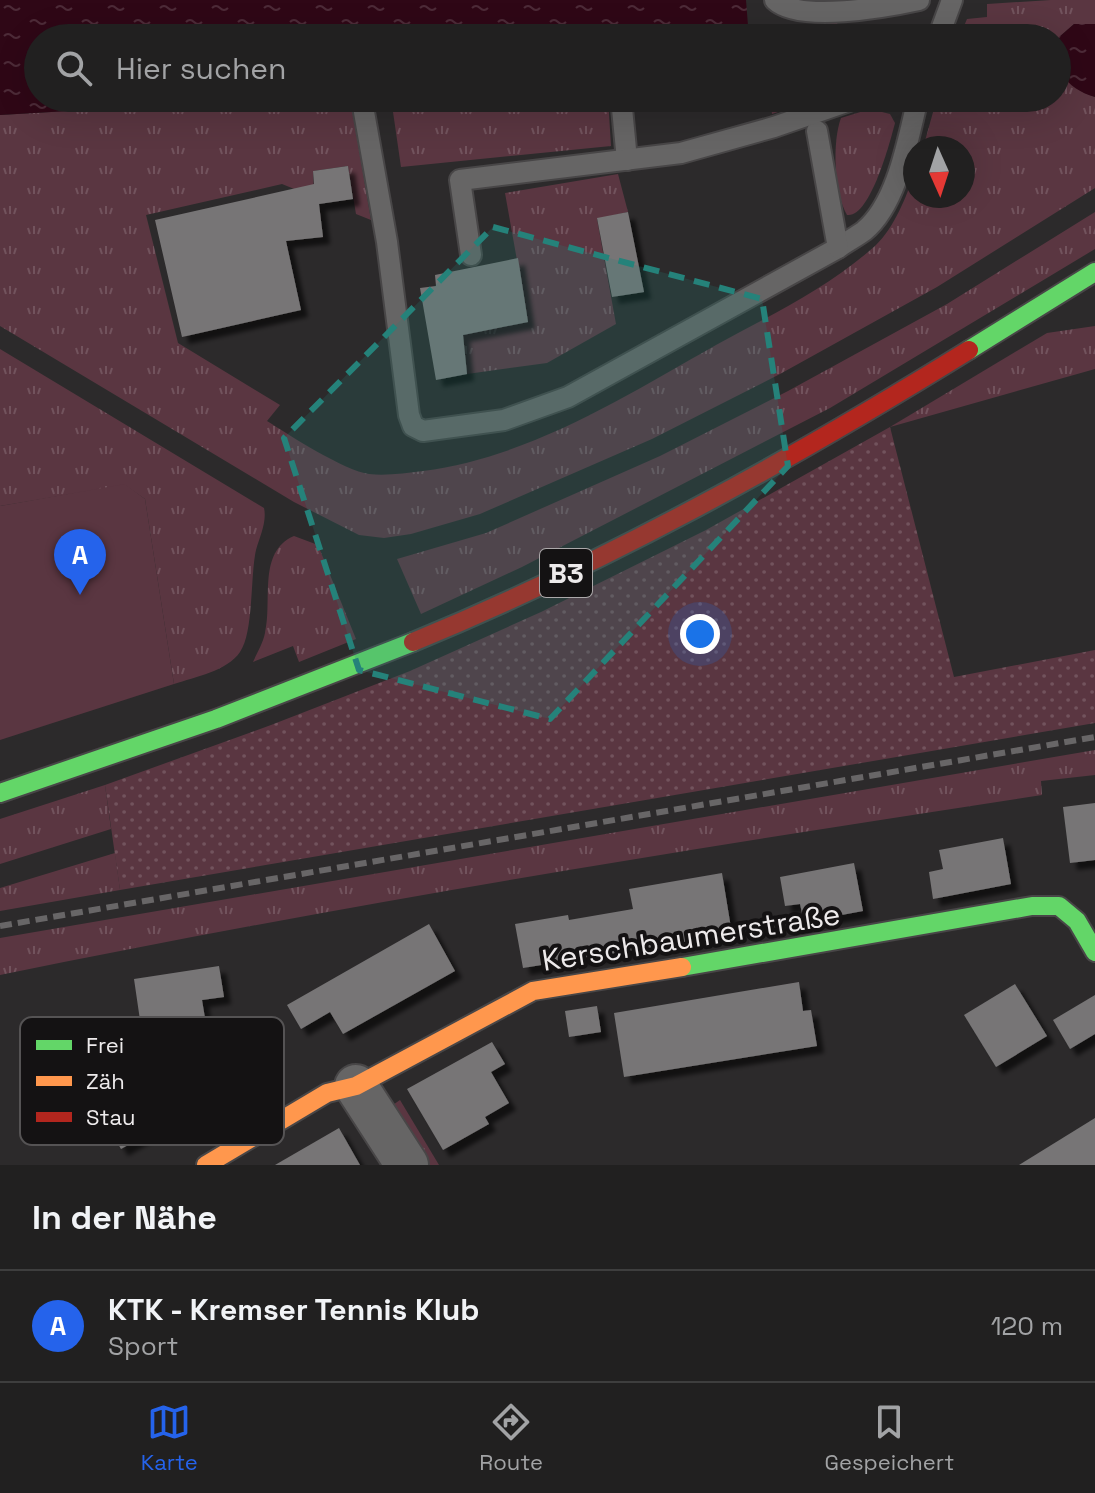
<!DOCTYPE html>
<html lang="de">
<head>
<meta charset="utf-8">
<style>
  :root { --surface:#212020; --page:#292829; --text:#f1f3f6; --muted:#a2a3a5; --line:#3e3e3e; --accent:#2563eb }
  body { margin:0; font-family:"Space Grotesk",sans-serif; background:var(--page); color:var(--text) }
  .compass { position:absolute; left:903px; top:136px; width:72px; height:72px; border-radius:50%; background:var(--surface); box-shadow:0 8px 32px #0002; rotate:177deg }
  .you { position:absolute; left:700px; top:634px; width:28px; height:28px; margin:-20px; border:6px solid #fff; border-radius:50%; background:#1a73e8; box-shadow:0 0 0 12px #1a73e833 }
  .badge { display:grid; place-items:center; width:52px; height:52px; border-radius:50%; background:var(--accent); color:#fff; font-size:26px; font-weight:700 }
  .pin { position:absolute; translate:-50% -66px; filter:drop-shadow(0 2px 4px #0008) }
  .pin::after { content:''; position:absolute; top:42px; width:28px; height:24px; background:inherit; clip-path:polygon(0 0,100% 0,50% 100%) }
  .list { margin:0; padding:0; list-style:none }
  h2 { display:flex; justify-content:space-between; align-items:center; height:104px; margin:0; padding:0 32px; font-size:34px }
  h2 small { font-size:26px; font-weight:400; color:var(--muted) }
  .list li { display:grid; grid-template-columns:52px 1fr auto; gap:24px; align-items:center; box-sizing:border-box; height:112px; padding:0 32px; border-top:2px solid var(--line) }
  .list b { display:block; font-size:30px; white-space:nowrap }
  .list p { margin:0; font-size:26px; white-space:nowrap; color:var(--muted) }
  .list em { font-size:26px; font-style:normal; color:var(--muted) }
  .icon { flex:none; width:44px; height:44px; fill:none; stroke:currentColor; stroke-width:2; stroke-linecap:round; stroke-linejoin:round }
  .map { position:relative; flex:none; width:1095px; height:1165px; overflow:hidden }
  .search { position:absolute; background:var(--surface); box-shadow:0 8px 32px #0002; left:24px; right:24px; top:24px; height:88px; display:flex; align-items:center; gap:20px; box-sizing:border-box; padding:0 28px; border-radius:44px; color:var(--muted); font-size:30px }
  .sheet { height:216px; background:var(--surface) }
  nav { display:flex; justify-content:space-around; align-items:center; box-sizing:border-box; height:112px; border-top:2px solid var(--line); background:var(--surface); font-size:22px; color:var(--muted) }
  nav a { display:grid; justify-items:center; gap:4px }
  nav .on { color:var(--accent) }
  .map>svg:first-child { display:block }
</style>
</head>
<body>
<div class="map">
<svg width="1095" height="1165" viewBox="0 0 1095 1165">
  <defs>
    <pattern id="grass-tufts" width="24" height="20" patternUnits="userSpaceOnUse" patternTransform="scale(2)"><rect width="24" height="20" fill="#5a3641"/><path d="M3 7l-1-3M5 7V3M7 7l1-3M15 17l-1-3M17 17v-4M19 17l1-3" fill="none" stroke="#72535d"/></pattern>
    <pattern id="park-dots" width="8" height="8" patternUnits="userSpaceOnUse" patternTransform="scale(2)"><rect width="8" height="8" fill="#5a3641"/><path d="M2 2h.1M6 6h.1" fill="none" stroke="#72535d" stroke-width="1.8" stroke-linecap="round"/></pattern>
    <pattern id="water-ripples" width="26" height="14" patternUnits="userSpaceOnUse" patternTransform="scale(2)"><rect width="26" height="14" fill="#2f0716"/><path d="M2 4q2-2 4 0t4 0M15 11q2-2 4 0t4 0" fill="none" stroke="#4d2b38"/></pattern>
    <filter id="shadow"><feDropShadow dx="7" dy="7" stdDeviation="2" flood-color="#0009"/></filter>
  </defs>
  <rect width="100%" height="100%" fill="#2c2a2b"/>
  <!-- grass -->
  <g fill="url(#grass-tufts)">
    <path d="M1051,0H1095V24H1074L1058,38L1057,47V38H959L967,19L987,17V4Z"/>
    <path d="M838,22L833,31V38H794L792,29Z"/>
    <path d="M1057,65C1067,81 1076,91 1095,97V188L937,287L780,374L652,439L480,514L411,534L384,538L359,535L294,502L0,326V115L289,98H343L350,103L353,114L371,220L356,214L348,166L313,171L314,197L282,184L146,215L178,343L280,405L267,421C289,435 345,471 369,474C386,476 406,473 423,471C530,457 624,397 716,345C771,315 828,288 875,246C895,227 906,197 915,172V196H963V148H923L937,98H1057Z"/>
    <path d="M391,98H608L611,146L401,167Z"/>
    <path d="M770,98H820L772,114Z"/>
    <path d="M870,109L890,114L895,123C890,142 870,218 847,215C834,193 832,142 841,118Z"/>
    <path d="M618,174L628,212L597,219L616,324L547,363L467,374L463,335L528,322L505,193Z"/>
    <path d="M1095,212V249L830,408L522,567L421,614L397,559L486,533L660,456L788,391L947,304Z"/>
    <path d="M1095,326V369L890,427L1047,333Z"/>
    <path d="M0,349L264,508C267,522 260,536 256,550C250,576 254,632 240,652C227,671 195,677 174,684L145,499L125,485L0,506Z"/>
    <path d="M294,536L318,545L356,639L299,662L293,646L253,662C257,653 263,643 265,633C273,601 257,552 294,536Z"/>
    <path d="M1095,750V775L1041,781L1042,795C694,848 345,904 0,975V938Z"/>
    <path d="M105,785L111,829L0,864V819Z"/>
    <path d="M115,853L120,890L0,911V888Z"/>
    <path d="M400,1100L439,1165H425L390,1107Z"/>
  </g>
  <!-- park -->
  <path fill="url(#park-dots)" d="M890,427L954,677L1095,650V723L120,890L105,785L271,725L410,671L541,612L706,530Z"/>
  <!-- pitch -->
  <path fill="#5a3641" d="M125,484L145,499L174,684L0,740V506Z"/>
  <!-- water -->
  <g fill="url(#water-ripples)">
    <path d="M0,0H746L749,38H38V98H289L0,115Z"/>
    <path d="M1074,24H1095V97C1064,88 1054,69 1058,38Z"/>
  </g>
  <!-- building -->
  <g fill="#777576" filter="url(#shadow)">
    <path d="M348,166L353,199L319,204L323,237L286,241L301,310L182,337L155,220L314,184L313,171Z"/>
    <path d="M628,212L644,292L612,297L597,218Z"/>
    <path d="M518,258L528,322L463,335L467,374L436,380L420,288L436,286L435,275Z"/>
    <path d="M1095,803V860L1070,863L1063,807Z"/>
    <path d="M1003,838L1011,884L933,899L929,872L943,869L939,850Z"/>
    <path d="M854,863L863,911L804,922L800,904L785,906L780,877Z"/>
    <path d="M722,873L732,934L523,968L515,924L568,915L569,920L633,909L629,889Z"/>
    <path d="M429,924L455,971L343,1034L330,1012L301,1029L287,1005Z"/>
    <path d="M219,966L224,997L202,1000L205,1018L141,1027L134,979Z"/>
    <path d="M799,982L803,1011L811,1010L817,1046L624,1077L614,1013Z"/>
    <path d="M1015,984L1047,1036L996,1067L964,1015Z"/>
    <path d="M1095,995V1034L1070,1049L1053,1020Z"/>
    <path d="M597,1006L601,1032L569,1037L565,1011Z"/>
    <path d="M492,1042L505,1064L491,1072L509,1103L485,1117L489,1124L443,1150L407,1089Z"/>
    <path d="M208,1044L224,1071L170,1104L177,1117L121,1149L97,1107Z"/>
    <path d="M1095,1118V1165H1019Z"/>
    <path d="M339,1128L360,1165H275Z"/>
  </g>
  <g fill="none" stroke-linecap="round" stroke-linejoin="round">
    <defs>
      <g id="lane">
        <path d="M775,0C799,23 887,7 919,0"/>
        <path d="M938,38L952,0"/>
        <path d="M621,98L627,160"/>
        <path d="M364,112L387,242L409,415L413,426L423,431L504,420L568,397L838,248C846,242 856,237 864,231C898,203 908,138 918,98"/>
        <path d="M817,131L838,248"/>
        <path d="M471,255L460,180L681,153L774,127L858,98"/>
      </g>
      <path id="street" d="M356,1086L407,1165"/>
      <g id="fast">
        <path d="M969,350L1095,272"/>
        <path d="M0,793L216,719L413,642"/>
        <path d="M682,967L1032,906H1059L1077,921L1095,952"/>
      </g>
      <path id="slow" d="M206,1165L327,1093L356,1086L533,991L682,967"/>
      <path id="jam" d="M413,642C607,562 791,460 969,350"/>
    </defs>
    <!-- lane casing -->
    <use href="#lane" stroke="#484647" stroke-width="24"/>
    <!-- street casing -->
    <use href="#street" stroke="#484647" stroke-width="46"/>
    <!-- fast casing -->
    <use href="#fast" stroke="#484647" stroke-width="22"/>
    <!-- slow casing -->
    <use href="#slow" stroke="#484647" stroke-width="22"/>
    <!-- jam casing -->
    <use href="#jam" stroke="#484647" stroke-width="22"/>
    <!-- lane -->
    <use href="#lane" stroke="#666565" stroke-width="20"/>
    <!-- street -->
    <use href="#street" stroke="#666565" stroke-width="42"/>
    <!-- fast -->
    <use href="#fast" stroke="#63d668" stroke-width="18"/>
    <!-- slow -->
    <use href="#slow" stroke="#ff974d" stroke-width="18"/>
    <!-- jam -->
    <use href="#jam" stroke="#b3261e" stroke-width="18"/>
    <!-- rail -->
    <path stroke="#686667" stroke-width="6" stroke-dasharray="12 6" stroke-linecap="butt" d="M0,926L1095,737"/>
  </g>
  <!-- marked area -->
  <path fill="#25827a" fill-opacity="0.2" stroke="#25827a" stroke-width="6" stroke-dasharray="16 10" stroke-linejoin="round" d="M493,227L762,299L788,466L550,719L359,670L284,438Z"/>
  <g text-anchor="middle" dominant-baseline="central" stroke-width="8" stroke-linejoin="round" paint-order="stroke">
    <!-- shield labels -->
    <rect fill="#141213" stroke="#aca9aa" stroke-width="2" x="540" y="549" width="52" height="48" rx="6"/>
    <g font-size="28" font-weight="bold" fill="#edeaeb">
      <text x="566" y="573">B3</text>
    </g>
    <!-- street labels -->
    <g font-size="30" fill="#edeaeb" stroke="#141213">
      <text transform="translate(691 937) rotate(-9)">Kerschbaumerstraße</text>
    </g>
  </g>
  <!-- legend -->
  <rect x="20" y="1017" width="264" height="128" rx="12" fill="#141213" stroke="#555354" stroke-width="2"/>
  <rect x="36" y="1040" width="36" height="10" fill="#63d668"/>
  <rect x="36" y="1076" width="36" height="10" fill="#ff974d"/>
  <rect x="36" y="1112" width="36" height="10" fill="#b3261e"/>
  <g font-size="22" fill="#edeaeb">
    <text x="86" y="1053">Frei</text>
    <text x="86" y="1089">Zäh</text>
    <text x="86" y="1125">Stau</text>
  </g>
</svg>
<svg class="compass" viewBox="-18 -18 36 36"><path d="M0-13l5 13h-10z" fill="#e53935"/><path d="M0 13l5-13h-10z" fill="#a2a3a5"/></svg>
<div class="you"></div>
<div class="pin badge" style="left:80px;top:595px">A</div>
<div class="search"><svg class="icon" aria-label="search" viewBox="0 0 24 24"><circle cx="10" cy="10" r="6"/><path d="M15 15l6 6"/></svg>Hier suchen</div>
</div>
<section class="sheet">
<h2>In der Nähe<small></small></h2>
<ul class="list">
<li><span class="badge">A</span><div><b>KTK - Kremser Tennis Klub</b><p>Sport</p></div><em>120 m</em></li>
</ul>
</section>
<nav>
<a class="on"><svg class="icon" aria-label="map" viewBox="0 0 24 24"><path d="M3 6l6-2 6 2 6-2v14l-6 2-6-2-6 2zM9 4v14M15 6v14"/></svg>Karte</a>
<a><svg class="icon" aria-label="directions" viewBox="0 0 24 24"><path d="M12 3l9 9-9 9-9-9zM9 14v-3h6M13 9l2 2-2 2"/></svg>Route</a>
<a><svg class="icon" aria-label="saved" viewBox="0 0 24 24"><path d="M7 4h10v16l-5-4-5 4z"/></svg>Gespeichert</a>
</nav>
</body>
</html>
